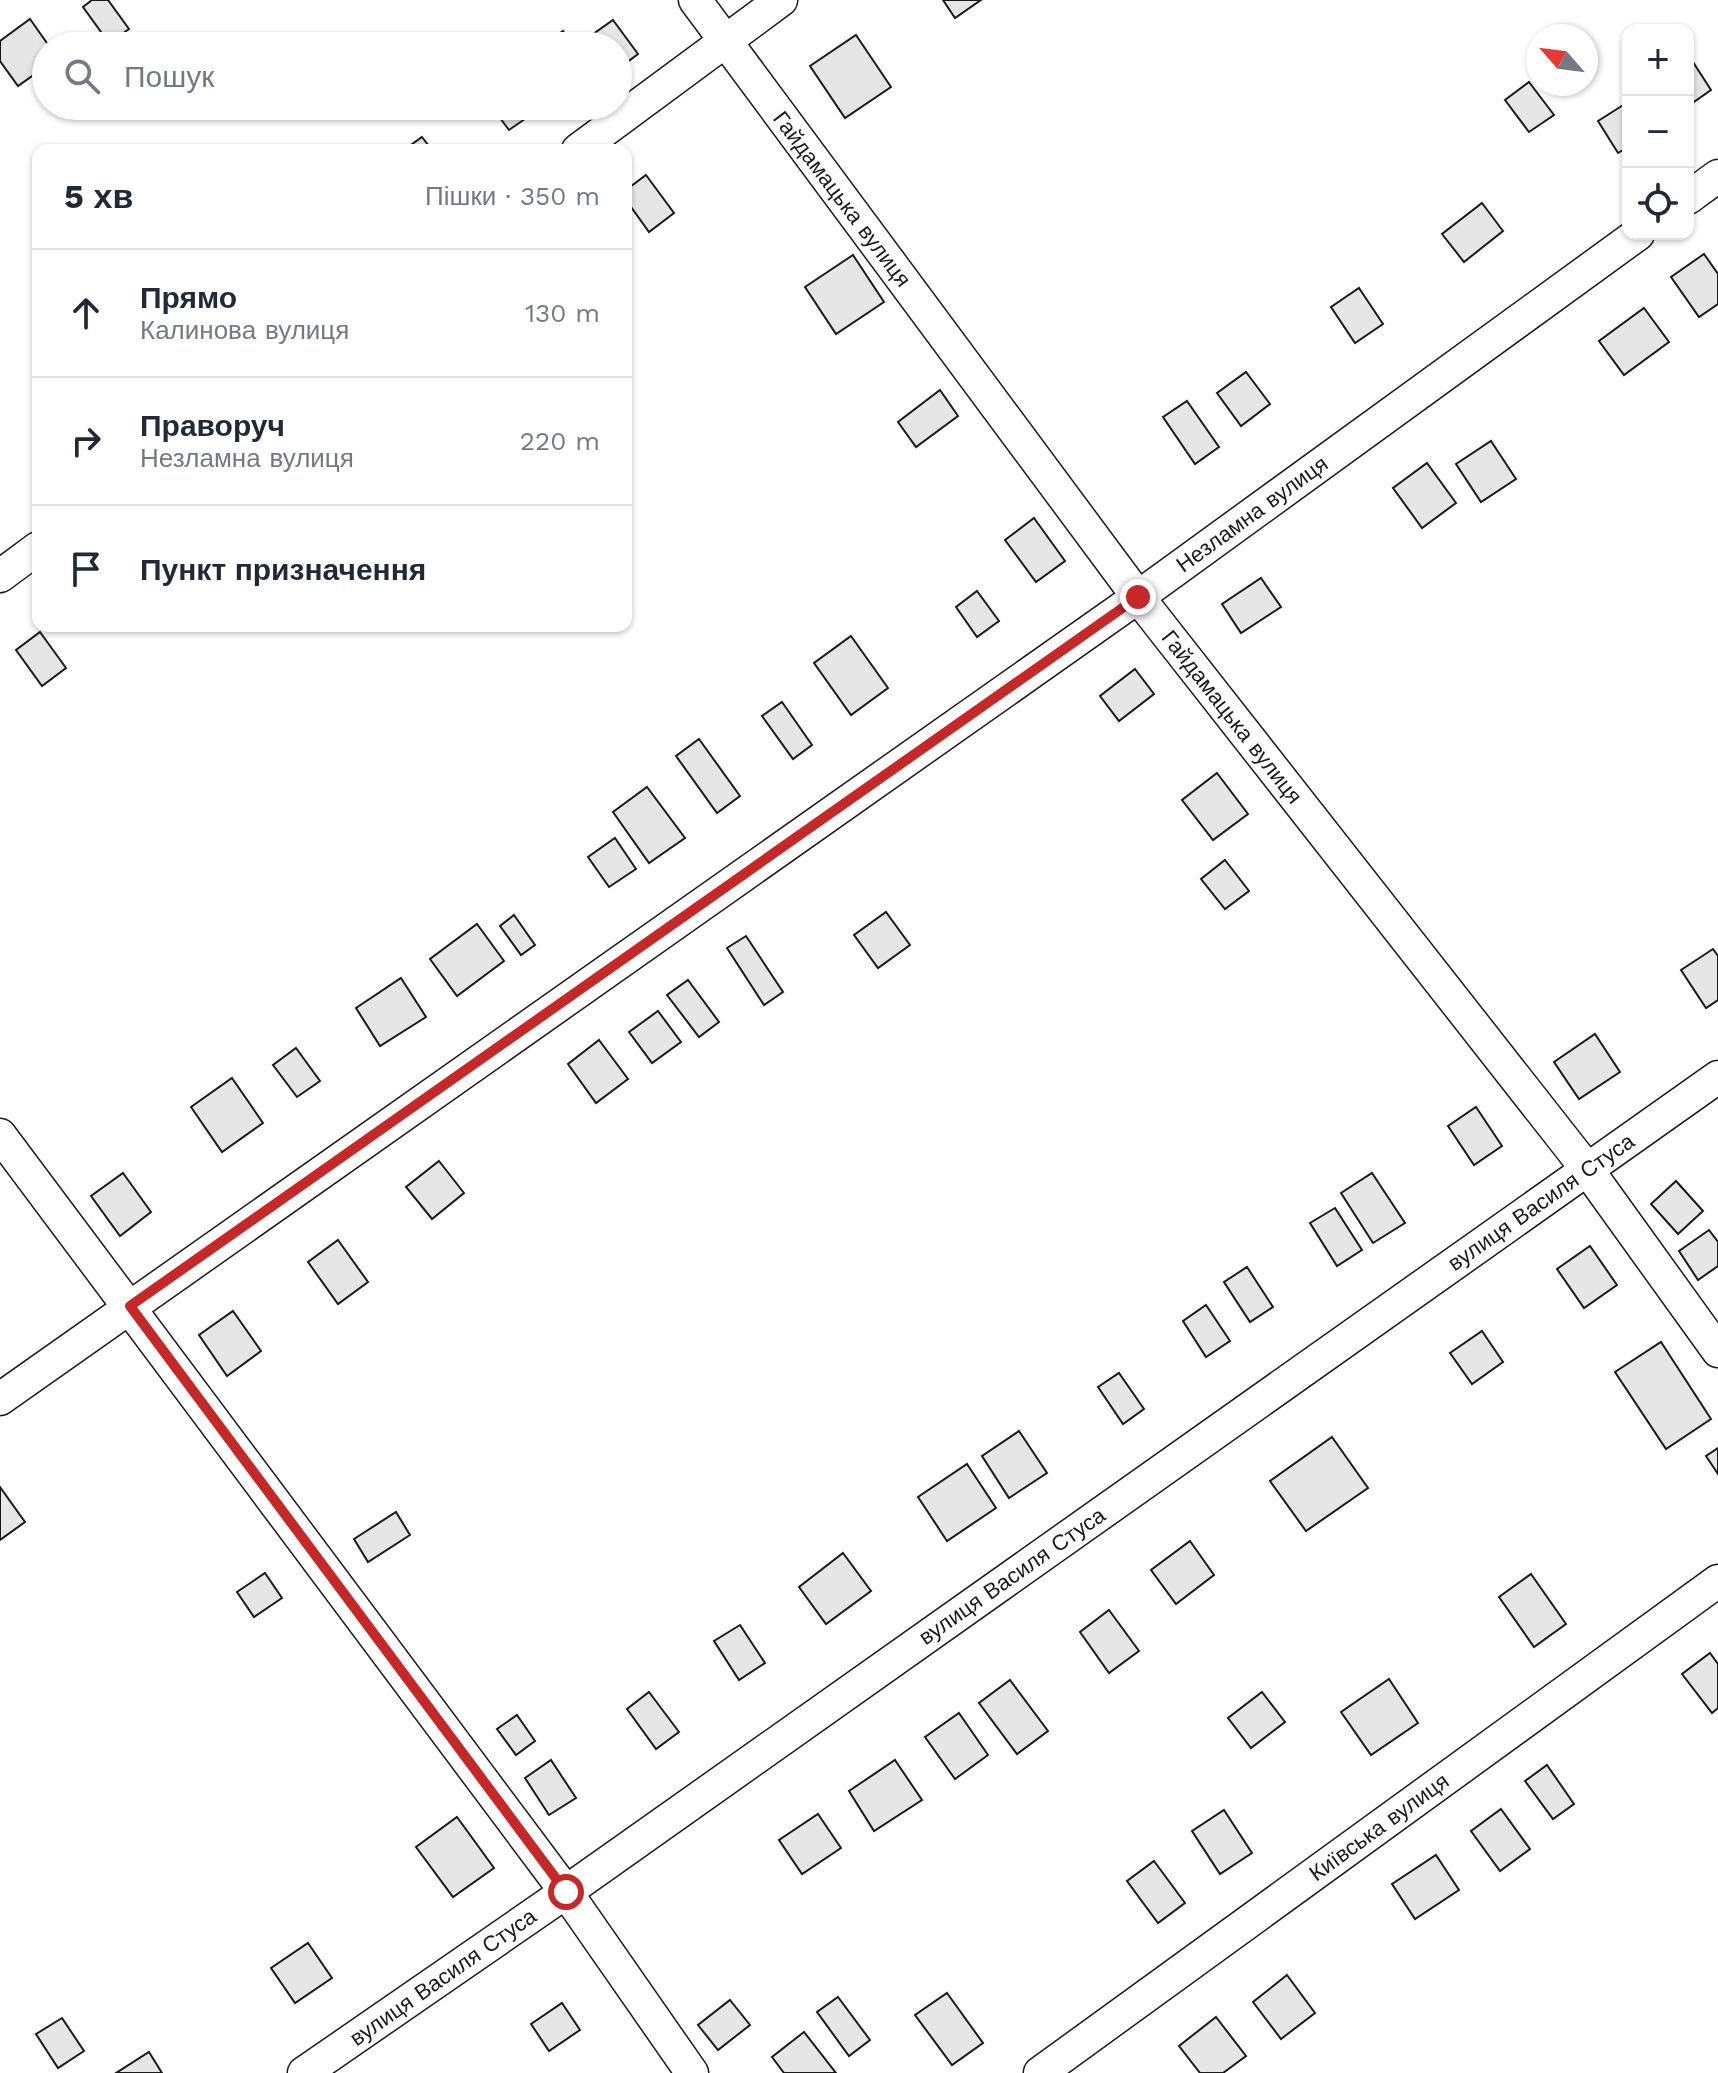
<!DOCTYPE html>
<html lang="uk">
<head>
<meta charset="utf-8">
<style>
  :root { --surface:#fff; --page:#f2f2f3; --text:#1f2937; --muted:#747a83; --line:#e0e1e3 }
  body { margin:0; font-family:"Work Sans",sans-serif; background:var(--page); color:var(--text) }
  .controls { position:absolute; right:24px; top:24px; display:grid; overflow:hidden; border-radius:16px; box-shadow:0 2px 6px #0004 }
  .controls button { width:72px; height:72px; display:grid; place-items:center; padding:0; border:0; border-bottom:2px solid var(--line); background:var(--surface); color:var(--text); font:40px sans-serif }
  .compass { position:absolute; left:1526px; top:24px; width:72px; height:72px; border-radius:50%; background:var(--surface); box-shadow:0 2px 6px #0004; rotate:298deg }
  .stop { position:absolute; width:24px; height:24px; margin:-18px; border:6px solid #c62828; border-radius:50%; background:#fff }
  .stop.end { background:#c62828; border-color:#fff; box-shadow:0 2px 8px #0008 }
  .list { margin:0; padding:0; list-style:none }
  h2 { display:flex; justify-content:space-between; align-items:center; height:104px; margin:0; padding:0 32px; font-size:34px }
  h2 small { font-size:26px; font-weight:400; color:var(--muted) }
  .list li { display:grid; grid-template-columns:52px 1fr auto; gap:24px; align-items:center; box-sizing:border-box; height:128px; padding:0 32px; border-top:2px solid var(--line) }
  .list b { display:block; font-size:30px; white-space:nowrap }
  .list p { margin:0; font-size:26px; white-space:nowrap; color:var(--muted) }
  .list em { font-size:26px; font-style:normal; color:var(--muted) }
  .icon { flex:none; width:44px; height:44px; fill:none; stroke:currentColor; stroke-width:2; stroke-linecap:round; stroke-linejoin:round }
  .map { position:relative; flex:none; width:1718px; height:2073px; overflow:hidden }
  .search { position:absolute; background:var(--surface); box-shadow:0 2px 6px #0004; left:32px; top:32px; width:600px; height:88px; display:flex; align-items:center; gap:20px; box-sizing:border-box; padding:0 28px; border-radius:44px; color:var(--muted); font-size:30px }
  .panel { position:absolute; background:var(--surface); box-shadow:0 2px 6px #0004; left:32px; top:144px; width:600px; height:488px; border-radius:16px }
  .map>svg:first-child { display:block }
</style>
</head>
<body>
<div class="map">
<svg width="1718" height="2073" viewBox="0 0 1718 2073">
  <rect width="100%" height="100%" fill="#fff"/>
  <!-- building -->
  <g fill="#e6e6e6" stroke="#1a1a1a" stroke-width="2">
    <path d="M92,0H108L129,29L109,43L83,7Z"/>
    <path d="M943,0H981L955,18Z"/>
    <path d="M30,19L49,46H46V66L18,86L0,61V41Z"/>
    <path d="M613,20L638,54L618,69V46H595L589,37Z"/>
    <path d="M563,31L573,46H542Z"/>
    <path d="M856,35L891,87L845,118L810,66Z"/>
    <path d="M1693,62L1711,90L1688,106V65Z"/>
    <path d="M1529,82L1554,115L1529,132L1505,100Z"/>
    <path d="M1628,102V147L1618,153L1598,121Z"/>
    <path d="M491,106H531L535,112L509,130Z"/>
    <path d="M422,137L432,150H404Z"/>
    <path d="M646,175L674,213L649,232L626,200V190Z"/>
    <path d="M1482,203L1503,231L1464,262L1442,234Z"/>
    <path d="M1704,254L1718,274V304L1699,317L1671,277Z"/>
    <path d="M853,255L884,302L836,334L805,287Z"/>
    <path d="M1359,288L1383,324L1355,343L1331,307Z"/>
    <path d="M1644,308L1669,342L1624,375L1599,341Z"/>
    <path d="M1246,372L1270,404L1241,426L1217,393Z"/>
    <path d="M940,390L958,416L916,447L898,422Z"/>
    <path d="M1187,401L1219,447L1195,464L1163,417Z"/>
    <path d="M1491,441L1516,479L1481,502L1456,464Z"/>
    <path d="M1427,463L1456,503L1422,528L1393,488Z"/>
    <path d="M1034,518L1065,561L1036,582L1005,540Z"/>
    <path d="M1261,578L1281,607L1241,633L1222,604Z"/>
    <path d="M977,591L999,621L977,637L956,607Z"/>
    <path d="M40,632L66,668L42,686L16,650Z"/>
    <path d="M851,636L888,688L851,715L814,663Z"/>
    <path d="M1135,669L1154,694L1119,721L1100,696Z"/>
    <path d="M782,702L812,745L793,759L762,716Z"/>
    <path d="M699,739L740,796L717,813L676,756Z"/>
    <path d="M1217,773L1248,814L1213,840L1182,800Z"/>
    <path d="M647,787L685,838L649,863L613,812Z"/>
    <path d="M615,838L636,869L609,887L588,857Z"/>
    <path d="M1225,860L1249,891L1225,909L1201,879Z"/>
    <path d="M886,912L910,945L878,968L854,935Z"/>
    <path d="M514,915L535,945L521,955L500,926Z"/>
    <path d="M477,924L504,961L457,996L430,959Z"/>
    <path d="M746,936L783,992L764,1005L727,948Z"/>
    <path d="M1713,949L1718,956V1000L1706,1008L1681,970Z"/>
    <path d="M401,978L426,1017L380,1046L356,1008Z"/>
    <path d="M688,980L719,1022L699,1037L667,995Z"/>
    <path d="M658,1011L681,1042L652,1063L629,1032Z"/>
    <path d="M1595,1034L1620,1072L1579,1099L1554,1062Z"/>
    <path d="M599,1040L628,1079L596,1103L568,1064Z"/>
    <path d="M296,1048L320,1081L297,1097L273,1065Z"/>
    <path d="M232,1078L263,1123L222,1152L191,1107Z"/>
    <path d="M1476,1107L1502,1146L1474,1165L1448,1126Z"/>
    <path d="M439,1161L464,1193L432,1219L406,1187Z"/>
    <path d="M123,1173L151,1212L120,1236L91,1196Z"/>
    <path d="M1372,1173L1405,1223L1373,1243L1341,1193Z"/>
    <path d="M1676,1181L1703,1211L1678,1234L1651,1204Z"/>
    <path d="M1335,1208L1362,1250L1337,1266L1310,1223Z"/>
    <path d="M1709,1230L1718,1242V1266L1698,1280L1679,1251Z"/>
    <path d="M338,1240L368,1282L338,1304L308,1262Z"/>
    <path d="M1590,1246L1617,1285L1584,1308L1557,1269Z"/>
    <path d="M1247,1267L1273,1307L1250,1322L1224,1282Z"/>
    <path d="M1206,1305L1230,1341L1206,1357L1183,1321Z"/>
    <path d="M233,1311L261,1351L227,1376L199,1335Z"/>
    <path d="M1482,1331L1503,1362L1472,1384L1450,1353Z"/>
    <path d="M1661,1342L1711,1419L1666,1449L1615,1372Z"/>
    <path d="M1119,1373L1144,1409L1123,1424L1098,1387Z"/>
    <path d="M1019,1431L1047,1473L1009,1498L982,1456Z"/>
    <path d="M1332,1437L1368,1488L1306,1531L1270,1481Z"/>
    <path d="M1718,1448V1474L1706,1456Z"/>
    <path d="M967,1464L996,1508L947,1541L918,1497Z"/>
    <path d="M0,1487L25,1522L0,1540Z"/>
    <path d="M396,1512L410,1535L368,1562L354,1539Z"/>
    <path d="M1190,1541L1214,1575L1176,1604L1151,1570Z"/>
    <path d="M843,1553L871,1591L826,1624L799,1587Z"/>
    <path d="M265,1573L282,1598L254,1617L237,1592Z"/>
    <path d="M1531,1574L1566,1624L1534,1647L1499,1597Z"/>
    <path d="M1109,1610L1139,1651L1109,1673L1080,1632Z"/>
    <path d="M740,1625L765,1663L739,1680L714,1641Z"/>
    <path d="M1710,1653L1718,1664V1708L1712,1713L1682,1674Z"/>
    <path d="M1389,1679L1418,1723L1371,1755L1341,1712Z"/>
    <path d="M1010,1680L1048,1731L1017,1754L979,1703Z"/>
    <path d="M649,1692L679,1732L656,1749L627,1709Z"/>
    <path d="M1262,1692L1285,1722L1251,1748L1228,1718Z"/>
    <path d="M959,1713L988,1755L955,1779L925,1737Z"/>
    <path d="M517,1715L535,1741L516,1755L497,1729Z"/>
    <path d="M551,1760L576,1798L549,1815L525,1778Z"/>
    <path d="M895,1760L922,1800L874,1831L849,1791Z"/>
    <path d="M1547,1765L1574,1804L1553,1819L1525,1781Z"/>
    <path d="M1501,1809L1530,1849L1500,1871L1471,1831Z"/>
    <path d="M1224,1810L1252,1853L1220,1874L1192,1831Z"/>
    <path d="M818,1814L841,1848L802,1874L779,1840Z"/>
    <path d="M457,1817L494,1868L453,1897L416,1847Z"/>
    <path d="M1436,1855L1459,1890L1415,1919L1392,1884Z"/>
    <path d="M1154,1861L1185,1903L1158,1923L1127,1881Z"/>
    <path d="M308,1943L332,1978L295,2003L271,1968Z"/>
    <path d="M1287,1975L1315,2013L1281,2039L1253,2002Z"/>
    <path d="M947,1993L983,2043L952,2065L915,2015Z"/>
    <path d="M838,1997L870,2040L849,2056L817,2012Z"/>
    <path d="M730,2000L750,2025L718,2050L698,2025Z"/>
    <path d="M562,2003L580,2030L549,2051L531,2024Z"/>
    <path d="M1216,2017L1246,2056L1223,2073H1200L1179,2046Z"/>
    <path d="M62,2018L84,2051L58,2068L36,2034Z"/>
    <path d="M804,2032L836,2073H784L772,2057Z"/>
    <path d="M149,2052L162,2073H116Z"/>
  </g>
  <g fill="none" stroke-linecap="round" stroke-linejoin="round">
    <defs>
      <g id="street">
        <path d="M695,0L1138,597L1587,1169L1718,1351"/>
        <path d="M578,150L781,0"/>
        <path d="M1688,198L1718,176"/>
        <path d="M0,576L38,548"/>
        <path d="M0,1135L566,1892L692,2073"/>
        <path d="M0,1399L1138,597L1638,234"/>
        <path d="M304,2073L566,1892L1718,1077"/>
        <path d="M1040,2073L1718,1581"/>
      </g>
    </defs>
    <!-- street casing -->
    <use href="#street" stroke="#1a1a1a" stroke-width="35"/>
    <!-- street -->
    <use href="#street" stroke="#fff" stroke-width="32"/>
  </g>
  <g fill="none" stroke-linecap="round" stroke-linejoin="round">
    <!-- route -->
    <path stroke="#c62828" stroke-width="10" d="M566,1892L130,1306L1138,597"/>
  </g>
  <g text-anchor="middle" dominant-baseline="central" stroke-width="6" stroke-linejoin="round" paint-order="stroke">
    <!-- street labels -->
    <g font-size="22" fill="#1a1a1a" stroke="#fff">
      <text transform="translate(842 199) rotate(53)">Гайдамацька вулиця</text>
      <text transform="translate(1252 514) rotate(-36)">Незламна вулиця</text>
      <text transform="translate(1232 717) rotate(52)">Гайдамацька вулиця</text>
      <text transform="translate(1541 1202) rotate(-35)">вулиця Василя Стуса</text>
      <text transform="translate(1012 1576) rotate(-35)">вулиця Василя Стуса</text>
      <text transform="translate(1379 1827) rotate(-36)">Київська вулиця</text>
      <text transform="translate(443 1977) rotate(-35)">вулиця Василя Стуса</text>
    </g>
  </g>
</svg>
<div class="controls">
<button>+</button>
<button>−</button>
<button><svg class="icon" aria-label="locate" viewBox="0 0 24 24"><circle cx="12" cy="12" r="6"/><path d="M12 2v4M12 18v4M2 12h4M18 12h4"/></svg></button>
</div>
<svg class="compass" viewBox="-18 -18 36 36"><path d="M0-13l5 13h-10z" fill="#e53935"/><path d="M0 13l5-13h-10z" fill="#747a83"/></svg>
<div class="stop" style="left:566px;top:1892px"></div>
<div class="stop end" style="left:1138px;top:597px"></div>
<div class="search"><svg class="icon" aria-label="search" viewBox="0 0 24 24"><circle cx="10" cy="10" r="6"/><path d="M15 15l6 6"/></svg>Пошук</div>
<section class="panel">
<h2>5 хв<small>Пішки · 350 m</small></h2>
<ul class="list">
<li><svg class="icon" aria-label="ahead" viewBox="0 0 24 24"><path d="M12 20V5M6 11l6-6 6 6"/></svg><div><b>Прямо</b><p>Калинова вулиця</p></div><em>130 m</em></li>
<li><svg class="icon" aria-label="right" viewBox="0 0 24 24"><path d="M7 20v-9h11M14 6l5 5-5 5"/></svg><div><b>Праворуч</b><p>Незламна вулиця</p></div><em>220 m</em></li>
<li><svg class="icon" aria-label="arrive" viewBox="0 0 24 24"><path d="M6 21V4h12l-3 4 3 4H6"/></svg><div><b>Пункт призначення</b></div></li>
</ul>
</section>
</div>
</body>
</html>
